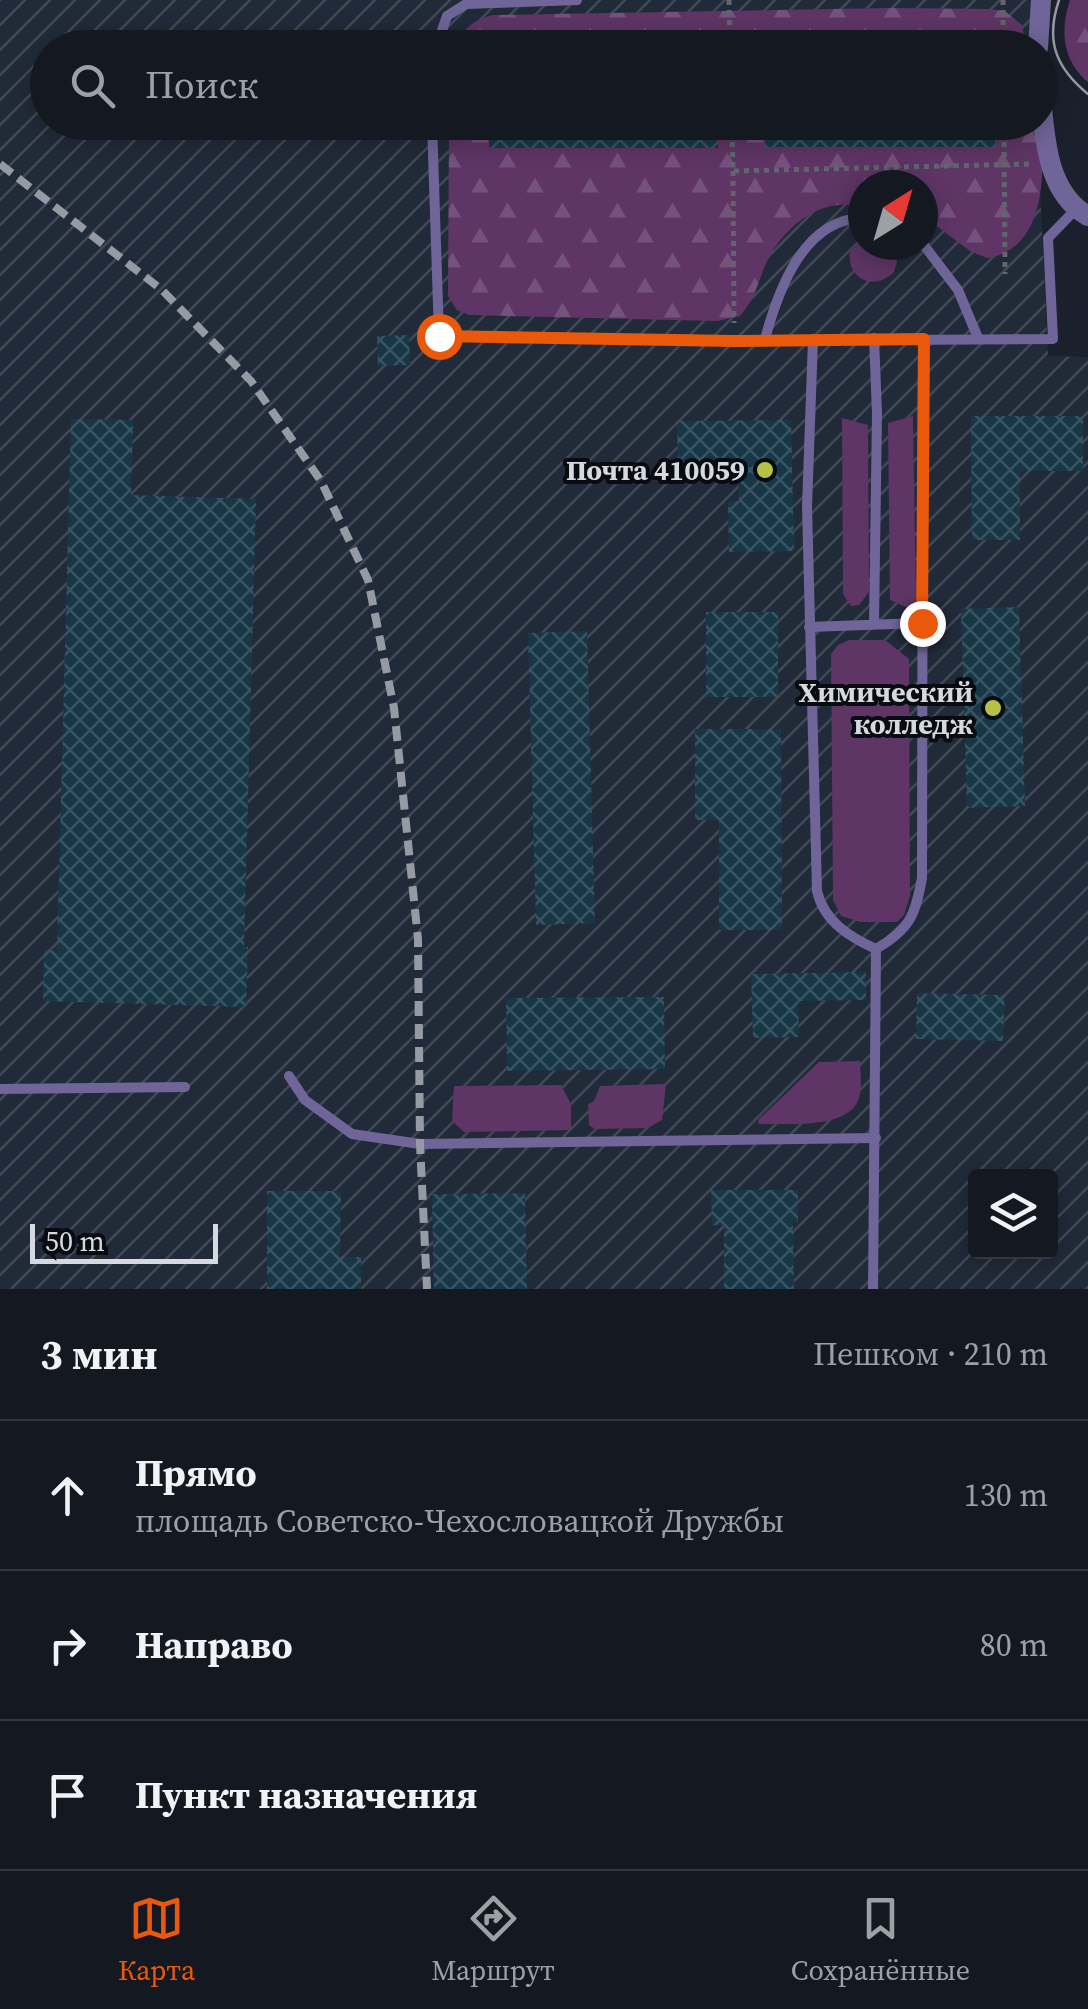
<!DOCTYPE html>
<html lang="ru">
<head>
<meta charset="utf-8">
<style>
  :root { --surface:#141921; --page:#1d222a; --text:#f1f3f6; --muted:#9da0a5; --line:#33383f; --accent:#ea580c }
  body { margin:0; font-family:"Source Serif 4",serif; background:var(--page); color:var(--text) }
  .controls { position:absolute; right:30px; bottom:30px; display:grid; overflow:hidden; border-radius:10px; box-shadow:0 5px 25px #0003 }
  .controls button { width:90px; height:90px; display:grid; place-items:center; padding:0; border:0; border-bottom:2px solid var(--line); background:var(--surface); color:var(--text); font:50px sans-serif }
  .compass { position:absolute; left:848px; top:170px; width:90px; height:90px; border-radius:50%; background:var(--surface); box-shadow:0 5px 25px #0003; rotate:37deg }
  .scale { position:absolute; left:30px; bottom:25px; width:188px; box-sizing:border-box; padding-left:10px; border:5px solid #d5d9e0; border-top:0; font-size:28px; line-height:35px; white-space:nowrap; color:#d5d9e0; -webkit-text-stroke:8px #080b10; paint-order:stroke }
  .stop { position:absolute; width:30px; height:30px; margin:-22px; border:8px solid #ea580c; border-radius:50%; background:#fff }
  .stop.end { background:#ea580c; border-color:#fff; box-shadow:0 2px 10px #0008 }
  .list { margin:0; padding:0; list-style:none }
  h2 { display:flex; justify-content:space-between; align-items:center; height:130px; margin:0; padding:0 40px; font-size:42px }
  h2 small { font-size:32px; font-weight:400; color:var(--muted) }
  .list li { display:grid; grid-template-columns:65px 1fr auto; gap:30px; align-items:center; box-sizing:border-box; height:150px; padding:0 40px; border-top:2px solid var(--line) }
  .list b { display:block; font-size:38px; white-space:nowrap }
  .list p { margin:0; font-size:32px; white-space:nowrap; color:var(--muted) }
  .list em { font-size:32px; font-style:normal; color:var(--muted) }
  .icon { flex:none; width:55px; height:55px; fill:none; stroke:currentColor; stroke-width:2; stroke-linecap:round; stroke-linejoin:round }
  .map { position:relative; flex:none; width:1088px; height:1289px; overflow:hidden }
  .search { position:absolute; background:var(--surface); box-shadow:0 5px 25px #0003; left:30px; right:30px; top:30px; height:110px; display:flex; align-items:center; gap:25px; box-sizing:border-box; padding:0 35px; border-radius:55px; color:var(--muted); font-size:38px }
  .sheet { height:580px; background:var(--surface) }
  nav { display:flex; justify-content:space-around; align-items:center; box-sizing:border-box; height:140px; border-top:2px solid var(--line); background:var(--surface); font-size:28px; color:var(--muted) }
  nav a { display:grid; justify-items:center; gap:5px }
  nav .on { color:var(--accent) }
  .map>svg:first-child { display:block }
</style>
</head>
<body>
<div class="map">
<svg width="1088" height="1289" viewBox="0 0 1088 1289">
  <defs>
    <pattern id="industrial-furrows" width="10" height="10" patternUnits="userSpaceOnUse" patternTransform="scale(2.5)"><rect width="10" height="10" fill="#212a39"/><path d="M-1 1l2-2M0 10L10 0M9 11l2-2" fill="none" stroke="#404855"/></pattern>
    <pattern id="forest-firs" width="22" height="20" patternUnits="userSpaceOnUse" patternTransform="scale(2.5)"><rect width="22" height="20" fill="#5e3565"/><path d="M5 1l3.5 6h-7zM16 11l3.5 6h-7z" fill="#74527b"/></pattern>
    <pattern id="building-cross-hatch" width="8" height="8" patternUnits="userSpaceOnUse" patternTransform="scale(2.5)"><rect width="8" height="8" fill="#173747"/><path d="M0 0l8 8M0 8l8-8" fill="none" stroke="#385361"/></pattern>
  </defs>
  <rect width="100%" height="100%" fill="#1b212c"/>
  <!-- industrial -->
  <path fill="url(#industrial-furrows)" fill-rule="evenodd" d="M0,0H1031L1032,47L48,48V122L1037,123L1048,356L1088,357V1289H0ZM863,185H923V245H863ZM976,1176H1050V1252H976Z"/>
  <!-- grass -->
  <g fill="#5e3565">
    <path d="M863,237V245H893L897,261L894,272C874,292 846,279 850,251Z"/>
    <path d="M913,416L916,603L908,608L890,600L888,423Z"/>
    <path d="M842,418L868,425L869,592L859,605L851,606L843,594Z"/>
    <path d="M849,640H885L909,659L910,896L904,915L897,922H860L841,916L833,900L831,654L838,645Z"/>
    <path d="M860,1061C860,1071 862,1083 860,1094C854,1131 787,1123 759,1124L758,1120L819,1062Z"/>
    <path d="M666,1084L662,1120L648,1128L595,1129L589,1125L588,1104L594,1101L600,1086Z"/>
    <path d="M561,1085L571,1104V1130L464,1132L452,1121L454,1086Z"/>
  </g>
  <!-- forest -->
  <g fill="url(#forest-firs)">
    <path d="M1070,0H1088V82C1062,61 1060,30 1070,0Z"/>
    <path d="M889,8L988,9L1005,11L1022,25L1026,47H454C463,29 473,20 493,15Z"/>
    <path d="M449,123H1039C1046,167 1047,250 987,258L970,251L923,216V185H863V205C853,205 841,204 831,206C802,212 775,240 764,268C757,287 753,301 740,316L717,321L469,315L457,310L448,296Z"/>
  </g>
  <!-- building -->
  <g fill="url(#building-cross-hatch)">
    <rect x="489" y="122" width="229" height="26"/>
    <rect x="765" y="122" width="230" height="25"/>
    <path d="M409,335L410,365L378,366L377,336Z"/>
    <path d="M971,416H1083V471H1020V540H972Z"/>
    <path d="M71,419L133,420L131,495L256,499L244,947H248L246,1007L43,1001L44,950L57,951Z"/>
    <path d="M791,420L794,551L729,552L728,501H739L738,473L678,474L677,421Z"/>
    <path d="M1019,607L1025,806L967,808L961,609Z"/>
    <rect x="706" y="612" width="72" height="85"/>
    <path d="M587,631L595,923L536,925L528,633Z"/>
    <path d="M695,729H781L782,930H719V820H695Z"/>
    <path d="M866,972V1000L798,1001L799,1037L753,1038L751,974Z"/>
    <path d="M917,993L1005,995L1003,1041L916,1039Z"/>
    <path d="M664,997L665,1069L507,1071L506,998Z"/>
    <path d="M711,1190H798V1222H793L794,1289H724V1226L712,1225Z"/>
    <path d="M267,1191H341L340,1257H361V1289H267Z"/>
    <path d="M525,1193L527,1289H434L432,1194Z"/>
  </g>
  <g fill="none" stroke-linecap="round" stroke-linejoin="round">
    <!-- path -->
    <g stroke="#60656f" stroke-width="5" stroke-dasharray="5 5" stroke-linecap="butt">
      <path d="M729,0L730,48"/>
      <path d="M1003,0V48"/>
      <path d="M732,122L733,171L1030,164"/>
      <path d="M1004,122L1005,274"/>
      <path d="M733,171L734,323"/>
    </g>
    <!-- service -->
    <g stroke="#6f6598" stroke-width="10">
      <path d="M436,48L447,16L466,4L577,0"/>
      <path d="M432,122L439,336L734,341L1053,339L1048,238L1076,209"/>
      <path d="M923,244L958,290L978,338"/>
      <path d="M874,338L877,413L874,624"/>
      <path d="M765,339C778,291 803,219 863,218"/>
      <path d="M813,339L807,507L817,891C824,921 849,937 876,949"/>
      <path d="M809,627L922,623"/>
      <path d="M876,949C910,929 915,916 922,878L923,339"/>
      <path d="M289,1076L305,1100L352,1134L420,1144L876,1138"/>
      <path d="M0,1089L185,1087"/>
      <path d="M873,1289L876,949"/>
    </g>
    <!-- tertiary -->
    <g stroke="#6f6598" stroke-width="20">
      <path d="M1038,48L1041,0"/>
      <path d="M1040,87C1045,132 1044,191 1088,216"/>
    </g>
    <!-- tram -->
    <path stroke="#969ba3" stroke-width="2.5" d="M1059,0C1045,41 1056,68 1088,94"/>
    <!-- rail -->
    <path stroke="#969ba3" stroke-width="8" stroke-dasharray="15 8" stroke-linecap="butt" d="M0,164L162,290L251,381L321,481L368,580L394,708L418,939L420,1144L427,1289"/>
  </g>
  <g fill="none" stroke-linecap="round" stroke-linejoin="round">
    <!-- route -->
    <path stroke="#ea580c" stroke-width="12" d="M439,336L734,341L924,339L922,623"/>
  </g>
  <!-- markers -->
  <g fill="#b6c148" stroke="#080b10" stroke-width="4">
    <circle cx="765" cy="470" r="10"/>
    <circle cx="993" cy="708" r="10"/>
  </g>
  <g text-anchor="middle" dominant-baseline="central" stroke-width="8" stroke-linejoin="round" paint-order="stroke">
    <!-- poi labels -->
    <g font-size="28" font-weight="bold" fill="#d5d9e0" stroke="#080b10" text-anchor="end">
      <text x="745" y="470">Почта 410059</text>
      <text x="973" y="692">Химический<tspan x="973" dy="32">колледж</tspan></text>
    </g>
  </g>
</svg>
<div class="controls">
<button><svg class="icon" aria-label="layers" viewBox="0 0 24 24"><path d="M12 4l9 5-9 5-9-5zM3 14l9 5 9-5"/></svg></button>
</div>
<svg class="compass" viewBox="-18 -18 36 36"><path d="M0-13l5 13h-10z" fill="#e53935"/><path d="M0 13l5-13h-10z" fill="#9da0a5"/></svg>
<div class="scale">50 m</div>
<div class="stop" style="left:439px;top:336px"></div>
<div class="stop end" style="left:922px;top:623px"></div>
<div class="search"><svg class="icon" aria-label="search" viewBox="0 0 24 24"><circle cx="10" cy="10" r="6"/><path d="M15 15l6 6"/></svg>Поиск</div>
</div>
<section class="sheet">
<h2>3 мин<small>Пешком · 210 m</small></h2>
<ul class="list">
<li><svg class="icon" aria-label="ahead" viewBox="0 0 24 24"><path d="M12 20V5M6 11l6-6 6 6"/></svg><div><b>Прямо</b><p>площадь Советско-Чехословацкой Дружбы</p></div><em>130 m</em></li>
<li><svg class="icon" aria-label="right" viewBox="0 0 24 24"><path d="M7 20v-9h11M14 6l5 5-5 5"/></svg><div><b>Направо</b></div><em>80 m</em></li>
<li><svg class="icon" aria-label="arrive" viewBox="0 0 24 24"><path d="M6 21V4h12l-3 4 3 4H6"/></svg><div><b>Пункт назначения</b></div></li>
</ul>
</section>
<nav>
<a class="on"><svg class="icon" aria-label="map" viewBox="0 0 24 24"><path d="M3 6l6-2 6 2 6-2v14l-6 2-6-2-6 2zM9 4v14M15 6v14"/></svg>Карта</a>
<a><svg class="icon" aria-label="directions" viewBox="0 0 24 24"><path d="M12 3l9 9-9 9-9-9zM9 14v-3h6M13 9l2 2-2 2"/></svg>Маршрут</a>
<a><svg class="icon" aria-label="saved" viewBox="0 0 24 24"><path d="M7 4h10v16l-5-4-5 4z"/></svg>Сохранённые</a>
</nav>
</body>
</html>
